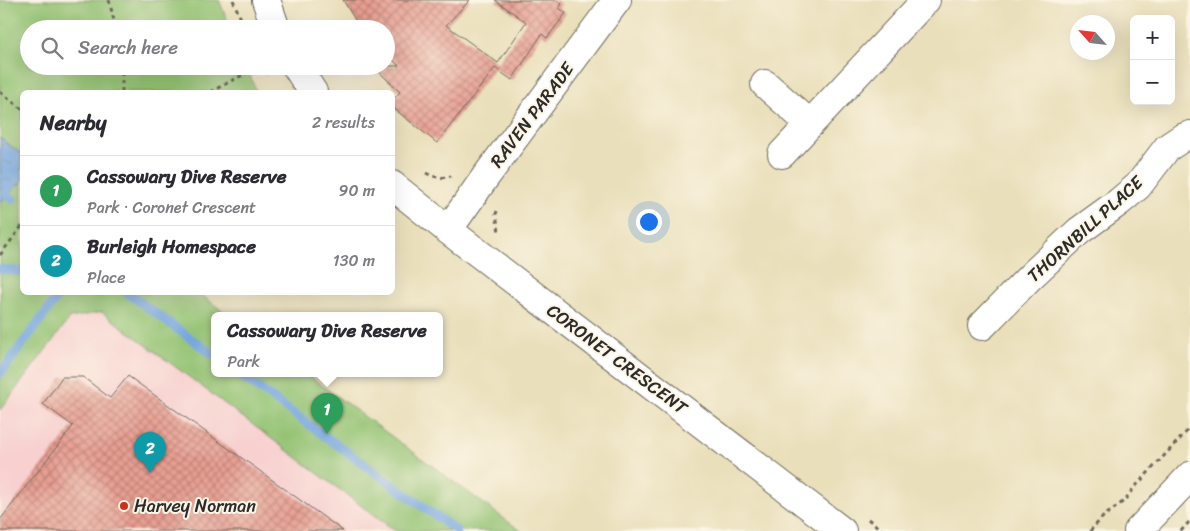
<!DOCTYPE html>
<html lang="en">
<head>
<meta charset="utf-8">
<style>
  :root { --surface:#fff; --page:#f7f7f7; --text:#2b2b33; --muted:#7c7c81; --line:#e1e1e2; --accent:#c8321e }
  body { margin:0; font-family:Sriracha,sans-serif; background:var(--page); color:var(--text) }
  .controls { position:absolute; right:15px; top:15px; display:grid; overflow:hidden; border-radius:8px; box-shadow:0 5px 20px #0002 }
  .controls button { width:45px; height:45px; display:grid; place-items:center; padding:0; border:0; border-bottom:1px solid var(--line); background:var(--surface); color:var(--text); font:25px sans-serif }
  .compass { position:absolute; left:1070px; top:15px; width:45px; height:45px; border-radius:50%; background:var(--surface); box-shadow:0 5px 20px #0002; rotate:297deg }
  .you { position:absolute; left:648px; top:221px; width:18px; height:18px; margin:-12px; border:4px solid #fff; border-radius:50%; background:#1a73e8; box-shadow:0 0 0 8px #1a73e833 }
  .badge { display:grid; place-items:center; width:32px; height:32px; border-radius:50%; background:var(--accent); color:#fff; font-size:16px; font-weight:700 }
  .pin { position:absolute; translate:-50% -41px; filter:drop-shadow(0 1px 2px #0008) }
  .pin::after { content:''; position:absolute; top:26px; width:18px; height:15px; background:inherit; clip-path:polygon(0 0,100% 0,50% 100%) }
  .popup { position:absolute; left:211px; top:312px; width:232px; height:65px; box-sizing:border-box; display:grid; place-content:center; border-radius:8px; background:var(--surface); filter:drop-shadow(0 1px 4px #0005); font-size:16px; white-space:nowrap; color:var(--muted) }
  .popup b { font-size:19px; color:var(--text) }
  .popup::after { content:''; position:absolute; left:50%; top:100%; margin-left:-10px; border:10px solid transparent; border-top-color:var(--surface) }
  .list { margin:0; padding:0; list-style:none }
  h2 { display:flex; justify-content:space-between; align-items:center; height:65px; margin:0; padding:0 20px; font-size:21px }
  h2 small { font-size:16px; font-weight:400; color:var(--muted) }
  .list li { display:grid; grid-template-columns:32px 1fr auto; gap:15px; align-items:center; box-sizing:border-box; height:70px; padding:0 20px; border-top:1px solid var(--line) }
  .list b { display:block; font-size:19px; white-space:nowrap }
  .list p { margin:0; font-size:16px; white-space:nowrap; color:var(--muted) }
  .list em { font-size:16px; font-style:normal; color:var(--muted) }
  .icon { flex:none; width:28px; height:28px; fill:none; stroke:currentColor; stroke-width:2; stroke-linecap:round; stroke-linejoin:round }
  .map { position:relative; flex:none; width:1190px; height:531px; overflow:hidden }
  .search { position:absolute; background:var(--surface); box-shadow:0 5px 20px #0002; left:20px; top:20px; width:375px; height:55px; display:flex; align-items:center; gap:12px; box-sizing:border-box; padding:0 18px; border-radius:28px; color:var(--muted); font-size:19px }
  .panel { position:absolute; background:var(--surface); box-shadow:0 5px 20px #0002; left:20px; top:90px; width:375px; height:205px; border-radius:8px }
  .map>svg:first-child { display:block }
</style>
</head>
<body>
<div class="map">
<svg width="1190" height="531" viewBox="0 0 1190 531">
  <defs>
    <pattern id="water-ripples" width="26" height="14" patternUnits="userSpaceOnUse" patternTransform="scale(1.25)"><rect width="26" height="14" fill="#75a5df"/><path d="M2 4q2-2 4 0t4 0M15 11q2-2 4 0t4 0" fill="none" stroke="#6087b5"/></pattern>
    <pattern id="building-cross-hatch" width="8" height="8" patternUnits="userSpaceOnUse" patternTransform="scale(1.25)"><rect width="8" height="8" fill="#e89f92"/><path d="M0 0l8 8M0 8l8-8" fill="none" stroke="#bc8277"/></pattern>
  </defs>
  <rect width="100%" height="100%" fill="#fcf5e5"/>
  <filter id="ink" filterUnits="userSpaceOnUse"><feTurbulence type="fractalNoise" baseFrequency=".02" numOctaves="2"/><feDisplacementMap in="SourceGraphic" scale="10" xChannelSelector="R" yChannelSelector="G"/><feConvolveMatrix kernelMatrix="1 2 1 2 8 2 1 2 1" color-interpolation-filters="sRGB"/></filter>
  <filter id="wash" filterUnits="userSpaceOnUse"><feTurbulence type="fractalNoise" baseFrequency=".0096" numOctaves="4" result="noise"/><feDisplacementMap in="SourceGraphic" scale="20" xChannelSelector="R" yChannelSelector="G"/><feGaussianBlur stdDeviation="1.12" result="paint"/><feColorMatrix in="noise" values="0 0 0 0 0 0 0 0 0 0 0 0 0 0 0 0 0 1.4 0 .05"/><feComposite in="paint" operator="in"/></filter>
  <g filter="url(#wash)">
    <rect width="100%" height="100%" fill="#e9dfba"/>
    <!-- built -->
    <path fill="#f7d0cf" d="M102,312L397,531H0V410L70,318Z"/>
    <!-- park -->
    <path fill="#93c272" stroke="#5f764e" d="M0,0H219L231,29H29V66H246L257,92H22V292L199,293L228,315H215V373H305L521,531H395L102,312L70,318L0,410Z"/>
    <!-- water -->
    <path fill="url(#water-ripples)" stroke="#506885" d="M0,138L22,154V181L0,203Z"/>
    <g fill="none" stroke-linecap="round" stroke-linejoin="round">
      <!-- stream -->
      <g stroke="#75a5df" stroke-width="9">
        <path d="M8,196L13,199"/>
        <path d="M0,269L22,272"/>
        <path d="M126,292L215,356"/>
        <path d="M237,373L457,531"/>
        <path d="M0,374L61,292"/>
      </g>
    </g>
    <g id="blocks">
      <!-- building -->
      <g fill="url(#building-cross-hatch)">
        <path d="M343,0H470L446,25L498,63L526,22L495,0H556L562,4L559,8L566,13L547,38L542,34L512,80L495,68L437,143L392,107V101L400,92L373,66H399L386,53V29H361L359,26Z"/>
        <path d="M128,376L343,531H0V520L73,426L43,404L62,377H83L110,398Z"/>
      </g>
    </g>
  </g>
  <g filter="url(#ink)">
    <use href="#blocks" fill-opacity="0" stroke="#6e6a5d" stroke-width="1"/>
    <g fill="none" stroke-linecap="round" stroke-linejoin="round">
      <defs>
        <g id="street">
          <path d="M266,0L276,29"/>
          <path d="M296,66L313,92"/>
          <path d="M765,84L810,124"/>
          <path d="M782,154L926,0"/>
          <path d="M392,185L448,230L842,531"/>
          <path d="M448,230L484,179L617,0"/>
          <path d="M982,326L1031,276L1079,231L1119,202L1138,186L1167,148L1182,138L1190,135"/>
        </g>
        <path id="secondary" d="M1138,531L1190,476"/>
      </defs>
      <!-- street casing -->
      <use href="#street" stroke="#6e6a5d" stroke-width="30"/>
      <!-- secondary casing -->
      <use href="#secondary" stroke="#6e6a5d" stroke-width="30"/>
      <!-- path -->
      <g stroke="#6e6a5d" stroke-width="3" stroke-dasharray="4 4" stroke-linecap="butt">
        <path d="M109,0L116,29"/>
        <path d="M233,0L241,19"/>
        <path d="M264,66L268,74"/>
        <path d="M0,92L22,109"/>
        <path d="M122,92V66"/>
        <path d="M210,92L260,66"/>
        <path d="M426,173C434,177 441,179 451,176"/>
        <path d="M497,211L496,214L499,232"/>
        <path d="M0,255L22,226"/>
        <path d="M868,519L883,531"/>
        <path d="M1090,531L1103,517L1124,501L1134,488L1190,428"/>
        <path d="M1181,531L1190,521"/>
      </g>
      <!-- street -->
      <use href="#street" stroke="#fff" stroke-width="28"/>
      <!-- secondary -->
      <use href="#secondary" stroke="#fff" stroke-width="28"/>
    </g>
  </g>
  <!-- markers -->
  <circle fill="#c8321e" stroke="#fcf5e5" stroke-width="2" cx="124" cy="506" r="5"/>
  <g text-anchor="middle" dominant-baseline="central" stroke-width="4" stroke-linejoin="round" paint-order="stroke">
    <!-- street labels -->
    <g font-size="18" fill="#2b2b2b" stroke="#fcf5e5">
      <text transform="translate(532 115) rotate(-53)">RAVEN PARADE</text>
      <text transform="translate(1085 229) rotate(-42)">THORNBILL PLACE</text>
      <text transform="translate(617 359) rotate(37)">CORONET CRESCENT</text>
    </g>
    <!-- poi labels -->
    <g font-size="18" fill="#2b2b2b" stroke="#fcf5e5" text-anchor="start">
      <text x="134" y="506">Harvey Norman</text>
    </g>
  </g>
</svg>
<div class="controls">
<button>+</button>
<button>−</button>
</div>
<svg class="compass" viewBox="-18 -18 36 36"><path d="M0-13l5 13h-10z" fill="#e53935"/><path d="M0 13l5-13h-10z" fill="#7c7c81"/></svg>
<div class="you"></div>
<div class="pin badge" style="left:327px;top:434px;background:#2e9e5b">1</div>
<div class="popup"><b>Cassowary Dive Reserve</b>Park</div>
<div class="pin badge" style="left:150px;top:473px;background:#0f9aa8">2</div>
<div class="search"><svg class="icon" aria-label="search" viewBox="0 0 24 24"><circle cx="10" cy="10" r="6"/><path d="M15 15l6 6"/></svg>Search here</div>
<section class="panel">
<h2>Nearby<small>2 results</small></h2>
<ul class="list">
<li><span class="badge" style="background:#2e9e5b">1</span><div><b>Cassowary Dive Reserve</b><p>Park · Coronet Crescent</p></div><em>90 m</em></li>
<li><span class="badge" style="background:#0f9aa8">2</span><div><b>Burleigh Homespace</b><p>Place</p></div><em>130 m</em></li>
</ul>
</section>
</div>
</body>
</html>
